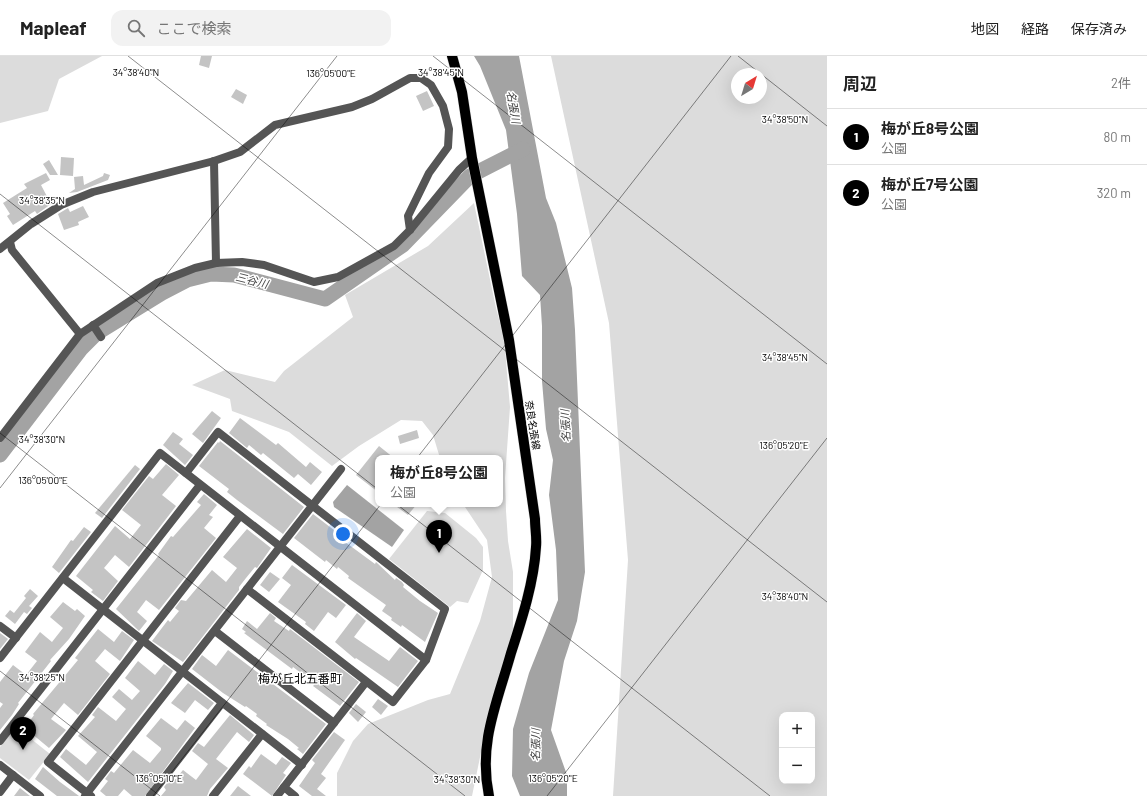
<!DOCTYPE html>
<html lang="ja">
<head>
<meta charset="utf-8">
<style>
  :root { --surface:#fff; --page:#f2f2f2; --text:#222; --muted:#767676; --line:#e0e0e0; --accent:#000 }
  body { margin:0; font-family:Barlow,"Noto Sans JP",sans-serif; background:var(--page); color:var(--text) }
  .controls { position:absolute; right:12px; bottom:12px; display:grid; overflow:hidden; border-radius:8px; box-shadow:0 4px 16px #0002 }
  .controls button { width:36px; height:36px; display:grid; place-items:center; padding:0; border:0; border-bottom:1px solid var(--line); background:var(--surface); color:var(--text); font:20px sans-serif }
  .compass { position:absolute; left:731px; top:12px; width:36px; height:36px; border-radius:50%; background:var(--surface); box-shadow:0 4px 16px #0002; rotate:38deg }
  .you { position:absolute; left:343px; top:478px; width:14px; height:14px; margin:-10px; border:3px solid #fff; border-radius:50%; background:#1a73e8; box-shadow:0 0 0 6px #1a73e833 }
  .badge { display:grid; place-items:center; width:26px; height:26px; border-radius:50%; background:var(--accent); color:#fff; font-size:13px; font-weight:700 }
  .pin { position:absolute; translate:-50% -33px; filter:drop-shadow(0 1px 2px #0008) }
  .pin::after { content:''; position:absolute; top:21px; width:14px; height:12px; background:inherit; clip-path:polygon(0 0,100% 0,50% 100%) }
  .popup { position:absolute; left:375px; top:399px; width:128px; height:52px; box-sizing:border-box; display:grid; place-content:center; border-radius:8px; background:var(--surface); filter:drop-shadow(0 1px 3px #0005); font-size:13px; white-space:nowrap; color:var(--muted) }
  .popup b { font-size:15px; color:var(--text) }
  .popup::after { content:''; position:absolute; left:50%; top:100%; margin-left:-8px; border:8px solid transparent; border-top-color:var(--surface) }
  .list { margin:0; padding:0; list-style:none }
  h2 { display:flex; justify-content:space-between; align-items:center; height:52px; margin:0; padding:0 16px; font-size:17px }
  h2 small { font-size:13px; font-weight:400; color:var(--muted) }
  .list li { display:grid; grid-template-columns:26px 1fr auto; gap:12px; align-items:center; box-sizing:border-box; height:56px; padding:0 16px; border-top:1px solid var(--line) }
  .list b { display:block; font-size:15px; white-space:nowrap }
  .list p { margin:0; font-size:13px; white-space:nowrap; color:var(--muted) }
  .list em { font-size:13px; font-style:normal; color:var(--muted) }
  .icon { flex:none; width:22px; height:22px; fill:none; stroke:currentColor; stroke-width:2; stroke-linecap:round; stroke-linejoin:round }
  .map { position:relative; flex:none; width:827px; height:740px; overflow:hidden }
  header { display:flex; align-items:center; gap:24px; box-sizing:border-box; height:56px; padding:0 20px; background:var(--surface); border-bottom:1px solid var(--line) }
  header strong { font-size:19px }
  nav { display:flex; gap:22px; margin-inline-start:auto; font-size:14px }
  .search { width:280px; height:36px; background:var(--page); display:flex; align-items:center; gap:10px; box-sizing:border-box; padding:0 14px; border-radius:12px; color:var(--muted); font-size:15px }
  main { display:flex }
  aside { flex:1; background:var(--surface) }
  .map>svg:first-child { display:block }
</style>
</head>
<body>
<header>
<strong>Mapleaf</strong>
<div class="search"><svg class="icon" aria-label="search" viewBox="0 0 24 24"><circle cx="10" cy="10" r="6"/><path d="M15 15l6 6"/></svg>ここで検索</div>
<nav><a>地図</a><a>経路</a><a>保存済み</a></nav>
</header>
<main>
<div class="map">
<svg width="827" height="740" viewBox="0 0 827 740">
  <rect width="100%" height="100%" fill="#fff"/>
  <!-- green -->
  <g fill="#dcdcdc" fill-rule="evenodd">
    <path d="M0,0H102L59,23L48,55L0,67Z"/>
    <path d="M551,0H827V740H613L628,504L609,267ZM737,18H761V42H737ZM782,659H812V725H782Z"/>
    <path d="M474,147L496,252L504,282L510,351L505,422L506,455L508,485L513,516V577L485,677L472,740H337V717L353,685L368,668L428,644L450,638L480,565L492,521L487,484L463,448H500V402H440L433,379L422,365L401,364L359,390L332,410L289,376L232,355L230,343L192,329L225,314L275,326L284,315L353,261L345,239L428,190Z"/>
    <path d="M427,455L445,457L476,482L483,491V514L468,547L457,545L450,551L389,503Z"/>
    <path d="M16,671L50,698L29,724L0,702V691Z"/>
  </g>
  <!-- water -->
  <g fill="#a3a3a3">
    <path d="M474,0H519L546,142L556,167L572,232L575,274L585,516L577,565L564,605L551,674L567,719V740H520L512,720L513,673L529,617L558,544L556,494L549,439L553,404L546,373L542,325V270L540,239L522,220L517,158L506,74L480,10Z"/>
    <path d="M347,429L404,474L392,491L334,451L333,446Z"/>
  </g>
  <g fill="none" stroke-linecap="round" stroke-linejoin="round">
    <!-- river -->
    <path stroke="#a3a3a3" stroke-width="15" d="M0,399L81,293L97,277L162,237L187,224L211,218L234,219L325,243L403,189L470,120L523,93"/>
  </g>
  <!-- building -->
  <g fill="#c4c4c4">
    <path d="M201,0H212L209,12L199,9Z"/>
    <path d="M236,33L247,39L243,48L231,41Z"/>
    <path d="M427,35L434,50L423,55L416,40Z"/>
    <path d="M61,101L74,102L73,120L60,119Z"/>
    <path d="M49,104L58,119H50L43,108Z"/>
    <path d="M46,117L50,124L41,129L51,148L37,158L35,155L13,169L7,160L10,158L3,147L27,132L24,128Z"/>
    <path d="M104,117L110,119L108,124L77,136L69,137L75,133L74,121L83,120L84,129L103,120Z"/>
    <path d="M83,150L89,161L78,166L79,169L64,174L58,158L68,152L70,156Z"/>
    <path d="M212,355L221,362L203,387L192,378Z"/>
    <path d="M240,362L276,389L278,387L306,411L310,406L322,416L311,429L298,418L294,422L263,397L261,399L249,389L247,392L229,377Z"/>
    <path d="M417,374L419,382L400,388L398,380Z"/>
    <path d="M173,376L183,383L179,388L193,399L185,409L163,389Z"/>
    <path d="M220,385L304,451L283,478L237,444L227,436L229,433L199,410L218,386L219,387Z"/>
    <path d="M379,390L394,402H378V436L356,419Z"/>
    <path d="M166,408L179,419L162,439L176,450L129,511L115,499L104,512L118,525L103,545L91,536L93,534L76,520L115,470L130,483L141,469L122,454L149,420L153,423Z"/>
    <path d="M135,409L140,413L102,462L95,457Z"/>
    <path d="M204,438L217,449L209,459L213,461L204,472L216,482L159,554L146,544L137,556L147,565L139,575L116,553L159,499L158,498L171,480L173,481L201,449L197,446Z"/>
    <path d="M393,448H417L408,459Z"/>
    <path d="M313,458L343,481L341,483L375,508L376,506L395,524L396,522L402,526L404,529L403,531L420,545L438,557L425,586L402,569L401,571L391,564L392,562L382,555L386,549L348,522L349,520L338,511L337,513L326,504L325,506L294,482Z"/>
    <path d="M84,471L91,476L59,517L52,511L71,484L73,485Z"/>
    <path d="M247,473L271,492L257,512L255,511L246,522L239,531V534L183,606L152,585L168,564L170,566L179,555L175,552L181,544L186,545L212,514L226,526L237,512L223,501Z"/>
    <path d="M292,509L346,549L336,562L328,556L314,575L305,568L306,566L278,546L291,529L282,522Z"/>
    <path d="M270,516L280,523L269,536L260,529Z"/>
    <path d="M30,533L38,540L29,550L32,552L27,558L24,556L15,568L5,560L10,554L14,557L26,542L24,540Z"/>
    <path d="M63,546L75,555L77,553L85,560L69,583L50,604L51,605L18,647L19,648L12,659L0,674V652L3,648L0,646V626L13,609L26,619L37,605L25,596L40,576L52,586L63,572L50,561Z"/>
    <path d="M270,557L276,562L274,565L289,575L290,573L359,626L340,650L313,630L315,628L305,620L293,611L292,613L244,577L246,576L242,573L247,565L257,573Z"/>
    <path d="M357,557L366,565L354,581L389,605L400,591L418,605L398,631L356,602L355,603L335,586Z"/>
    <path d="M98,573L114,586L122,575L134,584L120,605L105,593L95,605L110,618L78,659L64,647L51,663L66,674L49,692L25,672L34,659L33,658L78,604L75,602Z"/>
    <path d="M0,577L8,583L0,593Z"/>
    <path d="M228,594L326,668L303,698L297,693L299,692L288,683L266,669L267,668L256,660L257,658L246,650L245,651L223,637L192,613L202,599L216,610Z"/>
    <path d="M138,605L155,619L164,608L173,615L165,628L88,726L60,701L66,693L86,709L97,696L78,680L95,661L92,659L98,651L116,665L126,653L112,641L119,633L132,644L140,635L125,622Z"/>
    <path d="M188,627L214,647L208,654L195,644L185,657L171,647Z"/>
    <path d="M378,643L388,650L381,659L372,651Z"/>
    <path d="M356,648L366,656L358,666L349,657Z"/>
    <path d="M230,659L254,679L249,686L237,676L216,703L228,712L210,733L207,740H161L166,734L164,731L170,723L173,726L183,714L196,724L208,708L192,695L198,687L204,691Z"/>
    <path d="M161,662L177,674L185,664L195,672L145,740H132L124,733L118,740H106L100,735L108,725L105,723L111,715L114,717L133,694L150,707L161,694V692L146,680Z"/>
    <path d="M334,676L345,684L321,718L326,722L317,733L326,740H312L299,730L315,707L312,704Z"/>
    <path d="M261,698L276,709L282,701L291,707L283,717L286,719L272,740L243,718L249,710L251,712Z"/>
    <path d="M43,711L60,726L79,740H57L35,723Z"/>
    <path d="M238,730L251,740H230Z"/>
    <path d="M20,732L30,740H14Z"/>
  </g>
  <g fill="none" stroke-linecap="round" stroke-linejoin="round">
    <defs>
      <path id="primary" d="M452,0L462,36L472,102L509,284L535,463C535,472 537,482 536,491C534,526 522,563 511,597C497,647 478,687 489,740"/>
    </defs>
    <!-- primary casing -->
    <use href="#primary" stroke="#dbdbdb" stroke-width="11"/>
    <!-- minor -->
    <g stroke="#555" stroke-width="8">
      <path d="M214,105L216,207"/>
      <path d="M10,186L12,194L80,278"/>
      <path d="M0,193L31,168L61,149L93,136L214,105L240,96L275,69L352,51L372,43L410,22H421L431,29L443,50L449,73L448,91L429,117L408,160L410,174"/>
      <path d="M93,269L101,281"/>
      <path d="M0,382L80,278L157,227L195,212L216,207L242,206L264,209L314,226L338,221L394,190L410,174L459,114L472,102"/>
      <path d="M186,417L218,376L445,553L426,604L393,646L247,533"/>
      <path d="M63,522L302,709"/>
      <path d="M0,570L16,582"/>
      <path d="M215,575L334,667"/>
      <path d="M0,602L160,397L426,604"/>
      <path d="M0,685L200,429"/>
      <path d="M0,709L40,740"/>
      <path d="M284,731L295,740"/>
      <path d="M0,736L13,719"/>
      <path d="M85,740L87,737L48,706L240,460"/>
      <path d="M91,740L87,737L341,413"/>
      <path d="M150,740L222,647"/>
      <path d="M213,740L262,678"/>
      <path d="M277,740L366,626"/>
    </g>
    <!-- primary -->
    <use href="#primary" stroke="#000" stroke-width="10"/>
  </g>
  <!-- ticks -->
  <path fill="none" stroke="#000" stroke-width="1" stroke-opacity="0.45" d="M128,0L827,546M433,0L827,308M738,0L827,70M0,138L770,740M0,377L465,740M0,432L337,0M0,615L160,740M153,740L731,0M547,740L827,382"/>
  <g text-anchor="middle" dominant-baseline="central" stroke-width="3" stroke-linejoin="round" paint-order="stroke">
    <!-- street labels -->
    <g font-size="10" fill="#000" stroke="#fff">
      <text transform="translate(533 369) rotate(81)">奈良名張線</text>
    </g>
    <!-- water labels -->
    <g font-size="11" font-style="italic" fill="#444" stroke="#fff">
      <text transform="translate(514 51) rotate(80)">名張川</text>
      <text transform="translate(252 224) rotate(14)">三谷川</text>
      <text transform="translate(565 370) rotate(-93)">名張川</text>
      <text transform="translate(535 689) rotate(-89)">名張川</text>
    </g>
    <!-- quarter labels -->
    <g font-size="12" fill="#000" stroke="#fff">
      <text x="300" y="622">梅が丘北五番町</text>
    </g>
  </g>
  <g font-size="10" text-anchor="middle" fill="#000" stroke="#fff" stroke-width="3" stroke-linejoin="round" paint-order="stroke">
    <text x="136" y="20">34°38'40"N</text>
    <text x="441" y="20">34°38'45"N</text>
    <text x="331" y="21">136°05'00"E</text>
    <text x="785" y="67">34°38'50"N</text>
    <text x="42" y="148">34°38'35"N</text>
    <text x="785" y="305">34°38'45"N</text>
    <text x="42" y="387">34°38'30"N</text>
    <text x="784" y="393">136°05'20"E</text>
    <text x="43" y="428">136°05'00"E</text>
    <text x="785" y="544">34°38'40"N</text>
    <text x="42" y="625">34°38'25"N</text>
    <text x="159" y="726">136°05'10"E</text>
    <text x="553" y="726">136°05'20"E</text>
    <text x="457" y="727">34°38'30"N</text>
  </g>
</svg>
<div class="controls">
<button>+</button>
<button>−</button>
</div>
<svg class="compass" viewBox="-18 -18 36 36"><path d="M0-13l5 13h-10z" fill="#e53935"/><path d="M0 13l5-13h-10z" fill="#767676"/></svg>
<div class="you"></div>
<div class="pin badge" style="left:439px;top:497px">1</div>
<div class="popup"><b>梅が丘8号公園</b>公園</div>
<div class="pin badge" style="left:23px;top:694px">2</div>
</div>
<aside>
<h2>周辺<small>2件</small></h2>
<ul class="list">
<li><span class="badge">1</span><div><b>梅が丘8号公園</b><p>公園</p></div><em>80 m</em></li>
<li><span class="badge">2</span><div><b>梅が丘7号公園</b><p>公園</p></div><em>320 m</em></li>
</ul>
</aside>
</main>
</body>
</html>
